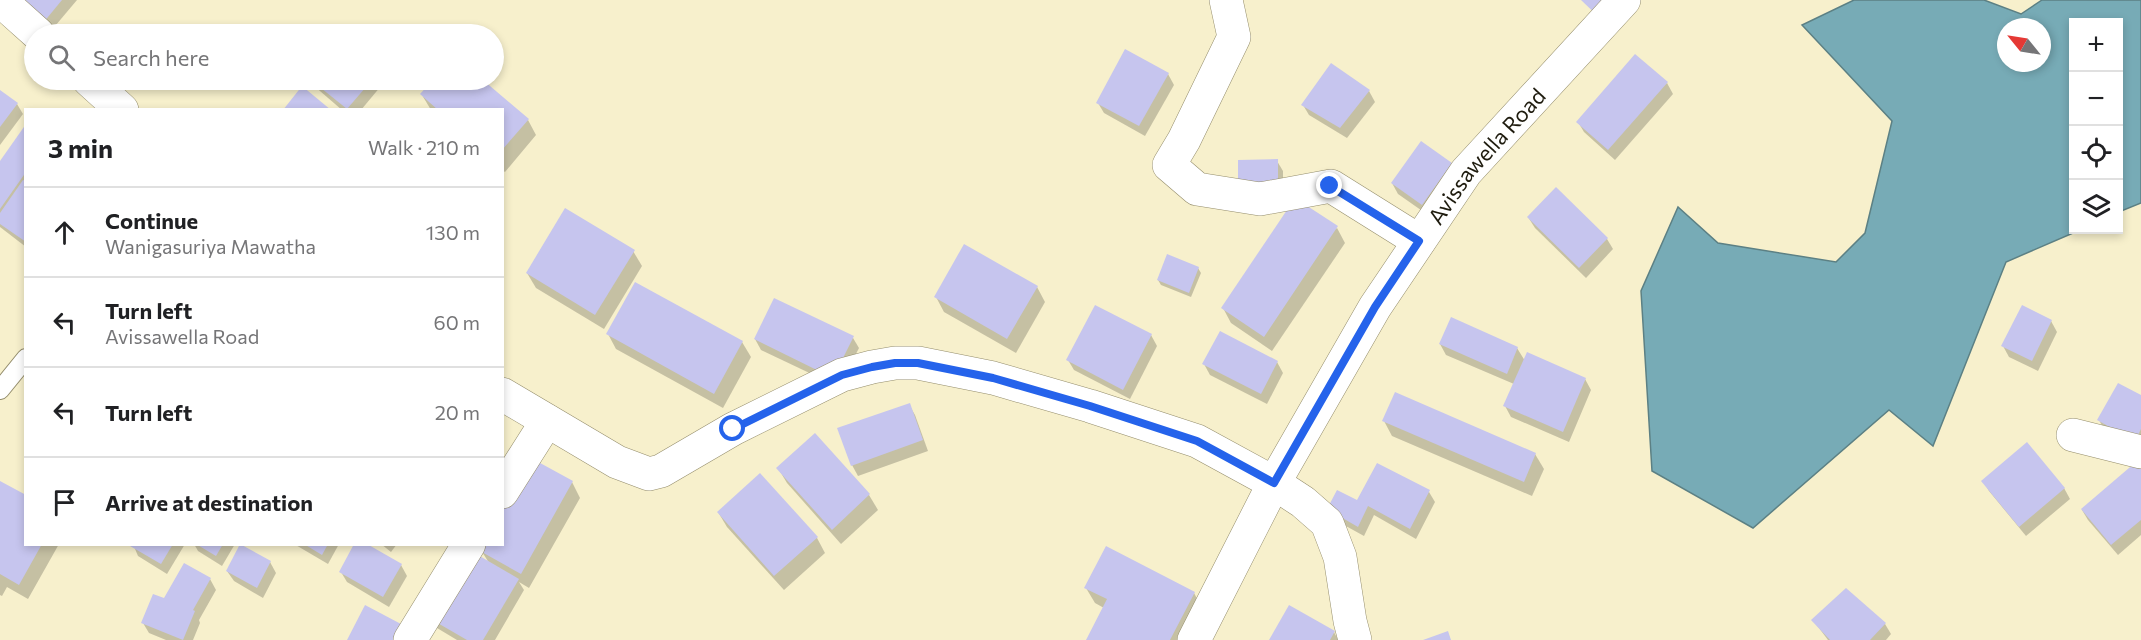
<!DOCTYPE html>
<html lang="en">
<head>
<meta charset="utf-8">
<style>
  :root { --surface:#fff; --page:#f2f2f2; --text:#202124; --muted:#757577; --line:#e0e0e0 }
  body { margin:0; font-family:Commissioner,sans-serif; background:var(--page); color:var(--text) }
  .controls { position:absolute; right:18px; top:18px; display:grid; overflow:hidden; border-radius:0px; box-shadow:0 3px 9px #0003 }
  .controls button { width:54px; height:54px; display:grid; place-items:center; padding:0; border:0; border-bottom:2px solid var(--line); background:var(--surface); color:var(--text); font:30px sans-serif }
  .compass { position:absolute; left:1997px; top:18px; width:54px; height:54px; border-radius:50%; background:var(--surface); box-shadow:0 3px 9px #0003; rotate:300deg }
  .stop { position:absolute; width:18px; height:18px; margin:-14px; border:4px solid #2563eb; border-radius:50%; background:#fff }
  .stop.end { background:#2563eb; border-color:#fff; box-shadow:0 2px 6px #0008 }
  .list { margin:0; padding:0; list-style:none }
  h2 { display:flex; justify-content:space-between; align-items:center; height:78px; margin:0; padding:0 24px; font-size:26px }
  h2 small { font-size:20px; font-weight:400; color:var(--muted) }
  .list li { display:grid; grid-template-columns:39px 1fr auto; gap:18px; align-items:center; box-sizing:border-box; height:90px; padding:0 24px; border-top:2px solid var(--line) }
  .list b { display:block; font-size:22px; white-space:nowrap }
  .list p { margin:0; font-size:20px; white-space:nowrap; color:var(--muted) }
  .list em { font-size:20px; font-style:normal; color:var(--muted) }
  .icon { flex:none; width:33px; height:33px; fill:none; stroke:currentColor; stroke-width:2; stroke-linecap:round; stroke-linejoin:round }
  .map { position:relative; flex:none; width:2141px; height:640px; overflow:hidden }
  .search { position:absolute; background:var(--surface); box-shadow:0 3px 9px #0003; left:24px; top:24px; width:480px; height:66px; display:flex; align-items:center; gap:15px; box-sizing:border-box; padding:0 21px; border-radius:33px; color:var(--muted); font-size:22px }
  .panel { position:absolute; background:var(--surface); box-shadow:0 3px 9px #0003; left:24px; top:108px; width:480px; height:438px; border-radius:0px }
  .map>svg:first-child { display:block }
</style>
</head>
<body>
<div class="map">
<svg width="2141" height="640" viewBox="0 0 2141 640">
  <rect width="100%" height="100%" fill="#f7f0cc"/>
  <!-- water -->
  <path fill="#77abb6" stroke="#5c8084" stroke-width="1.5" fill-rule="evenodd" d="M1854,0H1984L2021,14L2042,0H2141V203L2119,212L2118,22H2074V230H2080L2006,262L1933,446L1889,410L1753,528L1652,471L1641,291L1678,207L1718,243L1836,262L1865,233L1892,121L1802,25ZM2006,27H2042V63H2006Z"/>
  <!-- shadow -->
  <g fill="#0003">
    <path d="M12,0H77L50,32Z"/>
    <path d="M1331,65L1369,91L1375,102L1347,138L1309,115L1303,105Z"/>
    <path d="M1168,74L1174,85L1145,136L1104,113L1098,103Z"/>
    <path d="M310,80H386L361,110H342L313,85Z"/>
    <path d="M435,80H480L528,120L536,135L505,172L502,170V110H431L422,95Z"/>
    <path d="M1667,83L1673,94L1615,160L1584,132L1578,122Z"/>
    <path d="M0,92L17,104L23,114L0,145Z"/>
    <path d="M26,127V247L0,227V163Z"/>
    <path d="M1277,161L1283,171V200H1246Z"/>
    <path d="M1451,164L1457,174L1428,215L1398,194L1392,183Z"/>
    <path d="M1528,217L1607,239L1613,249L1586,278L1535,228Z"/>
    <path d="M1337,228L1345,243L1272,351L1231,323L1223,308Z"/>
    <path d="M633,251L642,266L604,329L536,288L527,273Z"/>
    <path d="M1198,268L1201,273L1191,297L1161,285L1158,280Z"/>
    <path d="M1037,287L1045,302L1016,353L944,312L936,297Z"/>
    <path d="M2051,321L2057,332L2038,371L2009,357L2003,346Z"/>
    <path d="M608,334L742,342L751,357L723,408L616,349Z"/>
    <path d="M1151,335L1157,346L1130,399L1074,370L1068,360Z"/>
    <path d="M853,338L859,348L839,387L761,350L755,339Z"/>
    <path d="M1440,344L1517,348L1525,361L1585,379L1591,390L1569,442L1511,417L1505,406L1514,384L1446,355Z"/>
    <path d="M1277,362L1283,373L1267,404L1210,375L1204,364Z"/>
    <path d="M2141,397V450L2105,431L2099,420Z"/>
    <path d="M909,405L915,415L928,451L858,476L852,465Z"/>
    <path d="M1384,421L1535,454L1544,469L1532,496L1392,436Z"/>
    <path d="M814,435L869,495L878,510L841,544L787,483L778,468Z"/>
    <path d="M2141,471V535L2118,555L2088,520L2082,510Z"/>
    <path d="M1983,481L2064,488L2070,499L2026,536L1989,491Z"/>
    <path d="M0,482L26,544H59L28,599L7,587L2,596L0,595Z"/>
    <path d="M572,482L580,498L529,588L519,582L524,590L495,640H457L437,628L431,618L489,563L481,550L502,544Z"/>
    <path d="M1429,492L1435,502L1416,539L1374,515L1364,536L1335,520L1358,502Z"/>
    <path d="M718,512L817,538L825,553L784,590L727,527Z"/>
    <path d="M133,544H185L167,574L138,556Z"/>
    <path d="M194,544H235L222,566L198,551Z"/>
    <path d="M294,544H339L328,564Z"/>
    <path d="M381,544H397L391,552Z"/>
    <path d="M241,546L270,562L276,573L263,598L234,581L227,571Z"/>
    <path d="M401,565L407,576L389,607L347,582L341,572Z"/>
    <path d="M210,579L216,590L199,620L200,623L193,640H166L149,633L143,623L165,600Z"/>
    <path d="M1086,588L1194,593L1202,608L1186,640H1088L1104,608L1095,603Z"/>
    <path d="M1813,620L1885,624L1891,634L1886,640H1828Z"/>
    <path d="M1334,632L1338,640H1271Z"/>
  </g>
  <!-- building -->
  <g fill="#c6c5ee">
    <path d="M17,0H62L43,23Z"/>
    <path d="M1581,0H1618L1603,21Z"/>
    <path d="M347,24L359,34H338Z"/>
    <path d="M1125,49L1169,73L1139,126L1096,103Z"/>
    <path d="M1635,54L1668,82L1608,150L1576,122Z"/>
    <path d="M1331,63L1370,90L1340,128L1301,105Z"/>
    <path d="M311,80H372L347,109Z"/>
    <path d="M433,80H483L529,119L502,150V110H438L420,94Z"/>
    <path d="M302,86L331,110H283Z"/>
    <path d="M0,90L18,103L0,127Z"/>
    <path d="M26,124V172L0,209V161Z"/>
    <path d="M1421,141L1452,163L1422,205L1391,183Z"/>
    <path d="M1278,159V190H1238V160Z"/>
    <path d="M23,180L26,181V242L0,224V213Z"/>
    <path d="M1556,187L1608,238L1579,268L1527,217Z"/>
    <path d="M1295,198L1338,226L1264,337L1221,308Z"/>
    <path d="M565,208L635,250L595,315L526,273Z"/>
    <path d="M964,244L1038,286L1007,339L934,297Z"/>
    <path d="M1167,254L1199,267L1189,293L1157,280Z"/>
    <path d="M635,282L743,341L714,394L606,334Z"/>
    <path d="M774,298L854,336L833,378L754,339Z"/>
    <path d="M1095,305L1152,334L1123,390L1066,360Z"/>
    <path d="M2022,305L2052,320L2032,361L2001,346Z"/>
    <path d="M1451,317L1518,347L1507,374L1439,344Z"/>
    <path d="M1220,331L1278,361L1261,394L1202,364Z"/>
    <path d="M1527,352L1586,378L1563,432L1503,406Z"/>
    <path d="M2118,383L2141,395V429L2135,441L2097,420Z"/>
    <path d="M1395,392L1536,453L1524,482L1382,421Z"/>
    <path d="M910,403L923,440L851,466L837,428Z"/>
    <path d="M815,433L870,494L832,530L776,468Z"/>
    <path d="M2027,442L2065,488L2019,527L1981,481Z"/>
    <path d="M531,458L573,481L521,574L480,551L483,544H502V510Z"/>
    <path d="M2136,462L2141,469V520L2111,545L2081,509Z"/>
    <path d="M1377,463L1430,490L1410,529L1368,506L1358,527L1327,509L1337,490L1357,500Z"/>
    <path d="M760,473L818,537L774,576L717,512Z"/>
    <path d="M0,481L26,495V544H42L19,585L0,574Z"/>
    <path d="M131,544H173L161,564L130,546Z"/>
    <path d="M196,544H223L216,556Z"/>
    <path d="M240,544L271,561L257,588L226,571Z"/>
    <path d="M304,544H328L322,555Z"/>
    <path d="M354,544H367L402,564L383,597L339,572Z"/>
    <path d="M1106,546L1195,592L1170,640H1086L1107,599L1084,588Z"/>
    <path d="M478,555L519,579L483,640H467L429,618Z"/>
    <path d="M184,563L211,578L193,610L195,611L183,640L141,623L153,594L164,598Z"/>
    <path d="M1846,588L1886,623L1870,640H1830L1811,620Z"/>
    <path d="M365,605L401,624L393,640H347Z"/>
    <path d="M1289,605L1335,631L1330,640H1269Z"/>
    <path d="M1448,631L1451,640H1423Z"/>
  </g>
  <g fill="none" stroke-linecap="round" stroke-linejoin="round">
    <defs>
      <path id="lane" d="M0,390L26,358"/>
      <g id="street">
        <path d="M0,0L38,34"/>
        <path d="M1226,0L1234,37L1184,140L1169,165L1197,189L1260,199L1331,186L1419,241"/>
        <path d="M89,80L122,110"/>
        <path d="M502,394L617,462L649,474L661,471L733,429L842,375L872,367L895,363H918L993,378L1090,406L1197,441L1274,483"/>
        <path d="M2073,435L2141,452"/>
        <path d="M502,492L547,421"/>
        <path d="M410,640L469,544"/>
      </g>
      <path id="secondary" d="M1274,483L1303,502L1327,523L1340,557L1350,621L1355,640"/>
      <g id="primary">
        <path id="s1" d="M1194,640L1274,483L1375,307L1466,172L1624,0"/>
      </g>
    </defs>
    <!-- lane casing -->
    <use href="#lane" stroke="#948d6c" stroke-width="20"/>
    <!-- street casing -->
    <use href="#street" stroke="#948d6c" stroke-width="34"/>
    <!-- secondary casing -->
    <use href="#secondary" stroke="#948d6c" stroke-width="34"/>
    <!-- primary casing -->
    <use href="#primary" stroke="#948d6c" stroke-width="34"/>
    <!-- lane -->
    <use href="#lane" stroke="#fff" stroke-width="18"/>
    <!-- street -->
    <use href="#street" stroke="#fff" stroke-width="33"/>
    <!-- secondary -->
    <use href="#secondary" stroke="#fff" stroke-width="33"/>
    <!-- primary -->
    <use href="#primary" stroke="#fff" stroke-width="33"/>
  </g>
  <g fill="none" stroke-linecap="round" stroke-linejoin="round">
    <!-- route -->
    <path stroke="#2563eb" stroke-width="8" d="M733,429L842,375L872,367L895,363H918L993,378L1090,406L1197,441L1274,483L1375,307L1419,241L1330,186"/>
  </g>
  <g text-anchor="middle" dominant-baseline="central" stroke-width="5" stroke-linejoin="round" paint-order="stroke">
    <!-- street labels -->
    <g font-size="22" fill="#1e1b0e" stroke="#f7f0cc">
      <text stroke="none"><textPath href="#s1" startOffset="567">Avissawella Road</textPath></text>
    </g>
  </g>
</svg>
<div class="controls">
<button>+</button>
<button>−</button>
<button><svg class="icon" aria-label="locate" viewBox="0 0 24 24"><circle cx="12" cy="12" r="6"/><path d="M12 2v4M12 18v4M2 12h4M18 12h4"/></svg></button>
<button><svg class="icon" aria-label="layers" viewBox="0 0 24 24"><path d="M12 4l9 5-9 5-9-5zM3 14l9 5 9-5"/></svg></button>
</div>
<svg class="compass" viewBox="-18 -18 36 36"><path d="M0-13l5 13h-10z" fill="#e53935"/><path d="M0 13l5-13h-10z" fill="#757577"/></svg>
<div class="stop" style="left:733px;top:429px"></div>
<div class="stop end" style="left:1330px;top:186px"></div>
<div class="search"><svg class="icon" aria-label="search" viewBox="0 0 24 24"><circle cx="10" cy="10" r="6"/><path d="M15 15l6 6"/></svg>Search here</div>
<section class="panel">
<h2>3 min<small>Walk · 210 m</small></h2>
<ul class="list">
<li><svg class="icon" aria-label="ahead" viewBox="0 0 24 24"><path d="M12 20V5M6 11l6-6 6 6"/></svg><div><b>Continue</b><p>Wanigasuriya Mawatha</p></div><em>130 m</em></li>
<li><svg class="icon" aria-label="left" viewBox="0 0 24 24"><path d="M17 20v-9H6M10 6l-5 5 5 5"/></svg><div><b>Turn left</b><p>Avissawella Road</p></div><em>60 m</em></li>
<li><svg class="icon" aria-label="left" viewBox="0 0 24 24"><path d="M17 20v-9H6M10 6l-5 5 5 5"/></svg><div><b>Turn left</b></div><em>20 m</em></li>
<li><svg class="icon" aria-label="arrive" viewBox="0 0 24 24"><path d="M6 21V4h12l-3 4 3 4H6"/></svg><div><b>Arrive at destination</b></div></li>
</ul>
</section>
</div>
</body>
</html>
